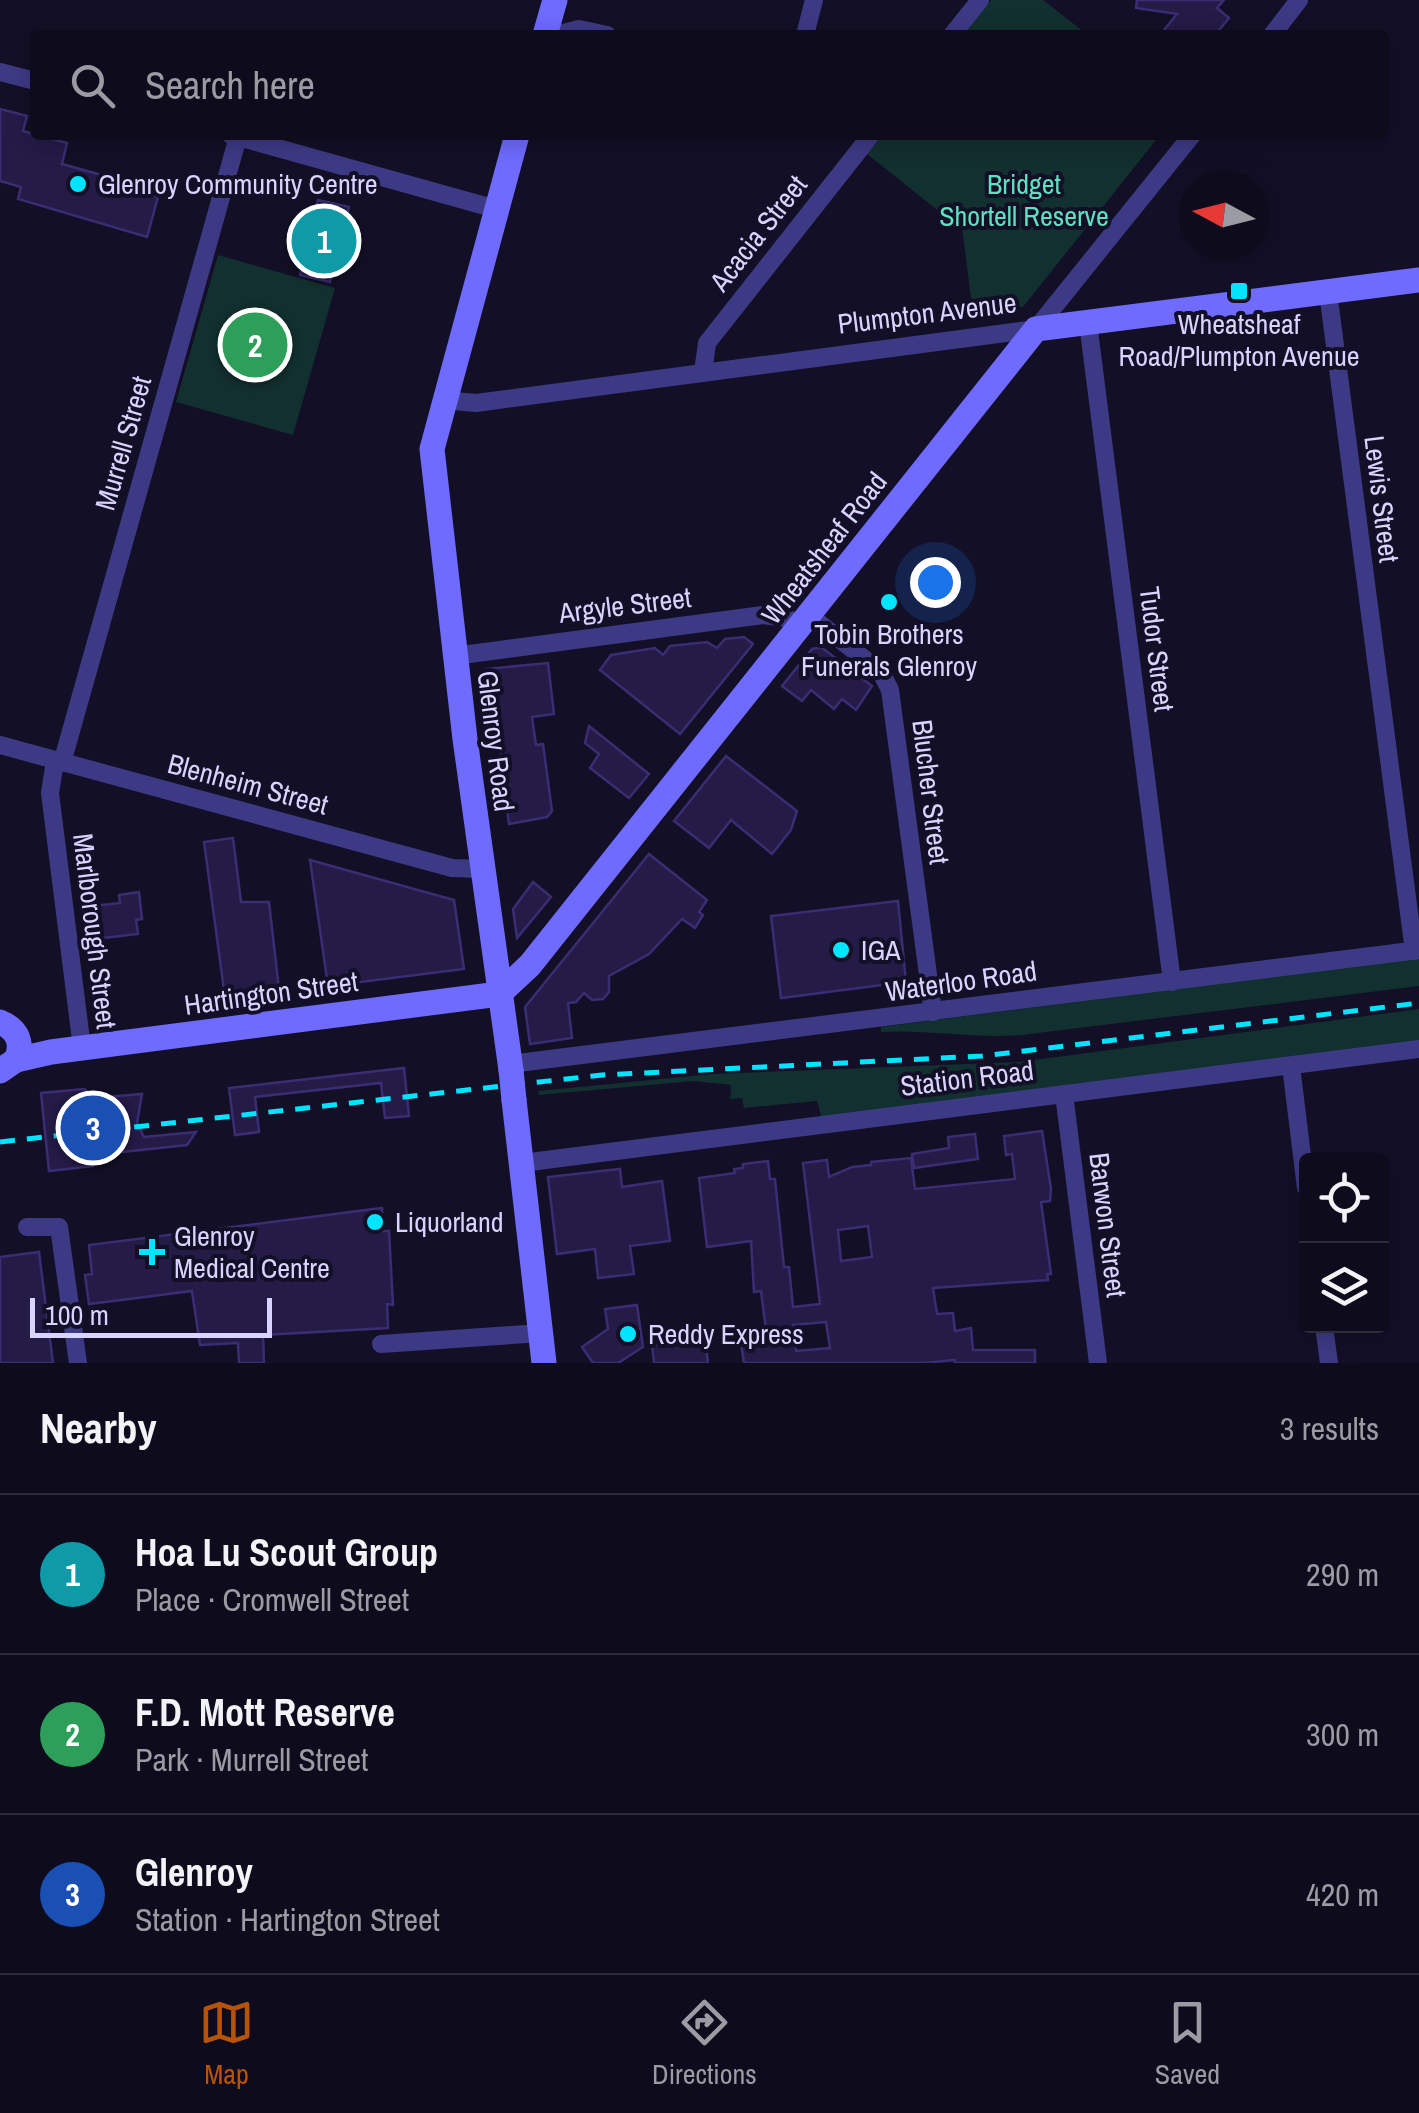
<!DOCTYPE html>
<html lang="en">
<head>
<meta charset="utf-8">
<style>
  :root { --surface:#0e0b1c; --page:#1c1929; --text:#f1f3f6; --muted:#9b9ba3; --line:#2e2b3b; --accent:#b45309 }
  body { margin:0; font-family:"Archivo Narrow",sans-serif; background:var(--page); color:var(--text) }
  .controls { position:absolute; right:30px; bottom:30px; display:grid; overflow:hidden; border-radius:10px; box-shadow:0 5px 25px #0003 }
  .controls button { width:90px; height:90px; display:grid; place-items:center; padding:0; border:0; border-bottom:2px solid var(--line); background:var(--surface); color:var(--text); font:50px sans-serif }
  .compass { position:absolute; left:1179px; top:170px; width:90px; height:90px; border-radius:50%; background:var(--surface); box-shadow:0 5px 25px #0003; rotate:277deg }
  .scale { position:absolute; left:30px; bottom:25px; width:242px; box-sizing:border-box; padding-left:10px; border:5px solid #d9d4ff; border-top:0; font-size:28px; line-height:35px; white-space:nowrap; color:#d9d4ff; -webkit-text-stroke:8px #130f26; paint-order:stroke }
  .you { position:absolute; left:935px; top:582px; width:35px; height:35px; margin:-25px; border:8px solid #fff; border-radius:50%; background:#1a73e8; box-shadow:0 0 0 15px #1a73e833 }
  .badge { display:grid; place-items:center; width:65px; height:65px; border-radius:50%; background:var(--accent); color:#fff; font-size:32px; font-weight:700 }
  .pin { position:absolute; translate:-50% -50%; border:5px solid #fff; box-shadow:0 2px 10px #0006 }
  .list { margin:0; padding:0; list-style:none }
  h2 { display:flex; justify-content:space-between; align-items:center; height:130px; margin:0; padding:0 40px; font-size:42px }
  h2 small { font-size:32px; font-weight:400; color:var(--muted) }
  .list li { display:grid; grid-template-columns:65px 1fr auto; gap:30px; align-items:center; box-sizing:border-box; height:160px; padding:0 40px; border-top:2px solid var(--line) }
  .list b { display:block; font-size:38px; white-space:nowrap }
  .list p { margin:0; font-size:32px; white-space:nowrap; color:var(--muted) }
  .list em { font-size:32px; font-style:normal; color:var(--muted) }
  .icon { flex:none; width:55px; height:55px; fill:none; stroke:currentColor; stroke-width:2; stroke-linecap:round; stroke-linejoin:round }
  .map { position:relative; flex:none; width:1419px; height:1363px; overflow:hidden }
  .search { position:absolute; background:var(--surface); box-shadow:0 5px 25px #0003; left:30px; right:30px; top:30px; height:110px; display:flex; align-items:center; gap:25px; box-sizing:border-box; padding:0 35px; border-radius:10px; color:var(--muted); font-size:38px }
  .sheet { height:610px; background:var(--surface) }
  nav { display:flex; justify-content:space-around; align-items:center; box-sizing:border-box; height:140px; border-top:2px solid var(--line); background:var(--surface); font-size:28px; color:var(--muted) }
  nav a { display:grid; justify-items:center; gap:5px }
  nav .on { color:var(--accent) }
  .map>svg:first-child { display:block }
</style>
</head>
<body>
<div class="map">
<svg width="1419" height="1363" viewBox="0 0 1419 1363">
  <rect width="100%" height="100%" fill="#130f26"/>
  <!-- green -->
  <g fill="#12302f">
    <path d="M991,0H1043L1088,35H963Z"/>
    <path d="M883,135H1160L1023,307L973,313L960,212L941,213L867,154Z"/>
    <path d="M218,255L335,288L293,435L176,402Z"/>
    <path d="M1419,958V986L1022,1035C974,1039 928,1029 881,1032V1027Z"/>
    <path d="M1419,1009V1042L822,1119L817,1101L744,1108L742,1098L730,1099L731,1085L694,1081L539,1095L538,1091L712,1074L1019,1062Z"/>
  </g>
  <!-- building -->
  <g fill="#241b47" stroke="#3b2d73" stroke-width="2.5" fill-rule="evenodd">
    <path d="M1137,0H1224L1217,8L1229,18L1215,35H1160L1177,14L1136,8Z"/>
    <path d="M0,109L27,116L23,131L67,143L62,164L142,186L140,192L158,197L147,237L18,199L21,187L0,181Z"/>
    <path d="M318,200L349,207L330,282L300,275Z"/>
    <path d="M744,637L753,644L680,734L600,670L611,655L655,648L663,655L670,646L707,642L717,648L725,639Z"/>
    <path d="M821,647L872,686L856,710L842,699L834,709L811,690L802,701L782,686L812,649Z"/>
    <path d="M548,663L554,714L532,717L536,745L543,744L552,811L547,817L509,824L505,794H499L497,782L504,781L497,728L487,719L481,676L486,669Z"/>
    <path d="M589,726L649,774L629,798L590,768L599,754L585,743Z"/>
    <path d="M726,756L797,811L791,830L772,854L731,820L709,848L674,821Z"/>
    <path d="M233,838L241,902H269L280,998L226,1005L204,842Z"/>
    <path d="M649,854L707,900L699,912L703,915L695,928L682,919L649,954L609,976V992L603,999L592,1000L584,993L576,1002L568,1003L572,1038L530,1044L525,1007Z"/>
    <path d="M310,860L454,900L464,969L328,986Z"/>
    <path d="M533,882L551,897L517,938L513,909Z"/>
    <path d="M139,892L142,919L136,920L138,934L86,940L82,907L120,903L119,895Z"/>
    <path d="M898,901L906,982L781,998L771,916Z"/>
    <path d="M404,1068L409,1116L385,1118L381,1083L255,1097L259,1132L235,1135L229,1088Z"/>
    <path d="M84,1089L95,1098L142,1094L137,1123L144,1137L196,1132L187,1145L104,1154L96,1159L93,1166L49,1171L41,1093Z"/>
    <path d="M1042,1131L1051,1189L1050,1201L1041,1202L1051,1274H1047L1048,1280L933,1288L937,1314L953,1313L955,1331L971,1328L973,1350H1035V1363H955V1360L925,1363H744L741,1343L767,1338L761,1291L754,1292L751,1241L707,1247L699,1178L735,1173L734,1169L743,1168V1164L768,1161L770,1179H775L784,1267H789L793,1307L820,1304L803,1163L827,1160L829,1177L852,1167L871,1165V1162L911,1158L915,1189L1015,1179L1012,1154L1006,1155L1004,1136ZM868,1226L872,1257L841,1261L838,1230ZM826,1322L830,1348L796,1351L793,1325Z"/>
    <path d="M975,1134L978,1159L914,1168L912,1154L949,1148L948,1137Z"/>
    <path d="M620,1169L622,1187L662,1181L670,1241L630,1246L634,1274L598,1278L595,1249L557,1254L548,1177Z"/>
    <path d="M382,1208L383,1231H389L393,1305L387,1304L388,1328L263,1335L264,1363H239L238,1343L200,1345L192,1291L89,1304L85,1275L92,1274L89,1245Z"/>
    <path d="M39,1252L53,1363H0V1257Z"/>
    <path d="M637,1305L643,1347L618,1363H593L582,1347L608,1329L605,1309Z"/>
    <path d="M705,1339L708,1363H654L652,1345Z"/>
  </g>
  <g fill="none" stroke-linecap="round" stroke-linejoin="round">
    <!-- street -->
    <g stroke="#3d3a85" stroke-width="18">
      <path d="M556,35L579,29L607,35"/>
      <path d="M805,35L814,0"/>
      <path d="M952,35L980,0"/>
      <path d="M1272,35L1299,0"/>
      <path d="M0,72L35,81"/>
      <path d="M231,135L496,209"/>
      <path d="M1328,292L1414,951"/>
      <path d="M1088,323L1172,982"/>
      <path d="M703,372L707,343L871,135"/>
      <path d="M443,400L476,403L1036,329L1192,135"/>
      <path d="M809,615L881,672L890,690L933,1012"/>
      <path d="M454,656L763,615L787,618L800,626"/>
      <path d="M0,745L452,868L482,869"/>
      <path d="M55,761L50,793L82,1048"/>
      <path d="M62,763L238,137"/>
      <path d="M510,1064L1419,950"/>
      <path d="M1291,1066L1306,1188"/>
      <path d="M1064,1094L1098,1363"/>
      <path d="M522,1163L1419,1049"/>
      <path d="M27,1227H59L78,1363"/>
      <path d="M1324,1326L1329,1363"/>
      <path d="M381,1344L541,1333"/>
    </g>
    <!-- secondary -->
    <g stroke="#6f6bff" stroke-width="25">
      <path d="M545,35L555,0"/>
      <path d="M0,1022C17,1029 24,1043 16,1060L0,1071"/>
      <path d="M16,1060L51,1052L499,994L530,965L1036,329L1419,280"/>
      <path d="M511,1070L465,739L432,449L517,135"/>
      <path d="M514,1100L544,1363"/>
    </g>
    <!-- rail -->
    <path stroke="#00e5ff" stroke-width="5" stroke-dasharray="15 12" stroke-linecap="butt" d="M0,1142L602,1075L982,1056L1419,1003"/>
    <!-- secondary-bridge -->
    <path stroke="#6f6bff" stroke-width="25" d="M511,1070L514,1100"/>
  </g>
  <!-- markers -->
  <g fill="#00e5ff" stroke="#130f26" stroke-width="4">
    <circle cx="78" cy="184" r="10"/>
    <rect x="1229" y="281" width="20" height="20" rx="5"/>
    <circle cx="889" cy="602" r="10"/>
    <circle cx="841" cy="950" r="10"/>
    <circle cx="375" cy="1222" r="10"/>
    <path d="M147 1237h10v10h10v10h-10v10h-10v-10h-10v-10h10z"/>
    <circle cx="628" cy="1334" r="10"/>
  </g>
  <g text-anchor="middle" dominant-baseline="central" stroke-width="8" stroke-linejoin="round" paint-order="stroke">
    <!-- poi labels -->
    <g font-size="28" fill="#d9d4ff" stroke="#130f26" text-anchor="start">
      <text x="98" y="184">Glenroy Community Centre</text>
      <text x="1239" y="324" text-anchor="middle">Wheatsheaf<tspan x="1239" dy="32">Road/Plumpton Avenue</tspan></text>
      <text x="889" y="634" text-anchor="middle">Tobin Brothers<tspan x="889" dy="32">Funerals Glenroy</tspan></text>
      <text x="861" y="950">IGA</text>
      <text x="395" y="1222">Liquorland</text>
      <text x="174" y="1236">Glenroy<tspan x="174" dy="32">Medical Centre</tspan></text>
      <text x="648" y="1334">Reddy Express</text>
    </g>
    <!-- park labels -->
    <g font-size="28" fill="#5fe0c0" stroke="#130f26">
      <text x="1024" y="184">Bridget<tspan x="1024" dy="32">Shortell Reserve</tspan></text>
    </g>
    <!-- street labels -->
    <g font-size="28" fill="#d9d4ff" stroke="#130f26">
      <text transform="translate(758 233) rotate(-52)">Acacia Street</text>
      <text transform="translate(927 313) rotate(-7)">Plumpton Avenue</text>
      <text transform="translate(123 443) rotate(-74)">Murrell Street</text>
      <text transform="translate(1382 499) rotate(83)">Lewis Street</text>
      <text transform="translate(824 548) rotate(-52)">Wheatsheaf Road</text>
      <text transform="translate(625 605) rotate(-7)">Argyle Street</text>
      <text transform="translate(1157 649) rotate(83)">Tudor Street</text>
      <text transform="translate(496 741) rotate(83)">Glenroy Road</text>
      <text transform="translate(248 784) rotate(15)">Blenheim Street</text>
      <text transform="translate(931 792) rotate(83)">Blucher Street</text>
      <text transform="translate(95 931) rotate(83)">Marlborough Street</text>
      <text transform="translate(961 981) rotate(-8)">Waterloo Road</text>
      <text transform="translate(271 993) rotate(-8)">Hartington Street</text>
      <text transform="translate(967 1078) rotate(-7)">Station Road</text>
      <text transform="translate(1108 1225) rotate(83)">Barwon Street</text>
    </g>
  </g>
</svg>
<div class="controls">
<button><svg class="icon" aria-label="locate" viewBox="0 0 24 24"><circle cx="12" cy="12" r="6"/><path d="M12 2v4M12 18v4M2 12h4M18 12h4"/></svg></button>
<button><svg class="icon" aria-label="layers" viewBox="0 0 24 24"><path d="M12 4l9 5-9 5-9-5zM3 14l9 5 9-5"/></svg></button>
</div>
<svg class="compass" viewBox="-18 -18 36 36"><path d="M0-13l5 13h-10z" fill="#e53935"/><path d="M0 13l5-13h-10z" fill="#9b9ba3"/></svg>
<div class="scale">100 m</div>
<div class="you"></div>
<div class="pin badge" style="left:324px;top:241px;background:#0f9aa8">1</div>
<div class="pin badge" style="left:255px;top:345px;background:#2e9e5b">2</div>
<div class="pin badge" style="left:93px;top:1128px;background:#1a4fb4">3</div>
<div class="search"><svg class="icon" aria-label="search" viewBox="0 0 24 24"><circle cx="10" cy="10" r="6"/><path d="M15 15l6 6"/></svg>Search here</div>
</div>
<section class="sheet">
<h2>Nearby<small>3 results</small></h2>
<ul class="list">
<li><span class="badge" style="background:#0f9aa8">1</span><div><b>Hoa Lu Scout Group</b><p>Place · Cromwell Street</p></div><em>290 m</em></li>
<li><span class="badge" style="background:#2e9e5b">2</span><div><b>F.D. Mott Reserve</b><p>Park · Murrell Street</p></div><em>300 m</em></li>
<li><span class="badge" style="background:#1a4fb4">3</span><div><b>Glenroy</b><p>Station · Hartington Street</p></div><em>420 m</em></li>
</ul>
</section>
<nav>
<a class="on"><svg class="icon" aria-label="map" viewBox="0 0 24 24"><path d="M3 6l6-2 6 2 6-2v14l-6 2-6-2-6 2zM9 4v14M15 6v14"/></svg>Map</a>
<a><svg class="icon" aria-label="directions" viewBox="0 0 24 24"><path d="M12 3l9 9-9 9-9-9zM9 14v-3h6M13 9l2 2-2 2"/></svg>Directions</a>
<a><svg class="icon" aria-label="saved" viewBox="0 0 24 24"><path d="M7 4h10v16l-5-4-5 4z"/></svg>Saved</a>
</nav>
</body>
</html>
